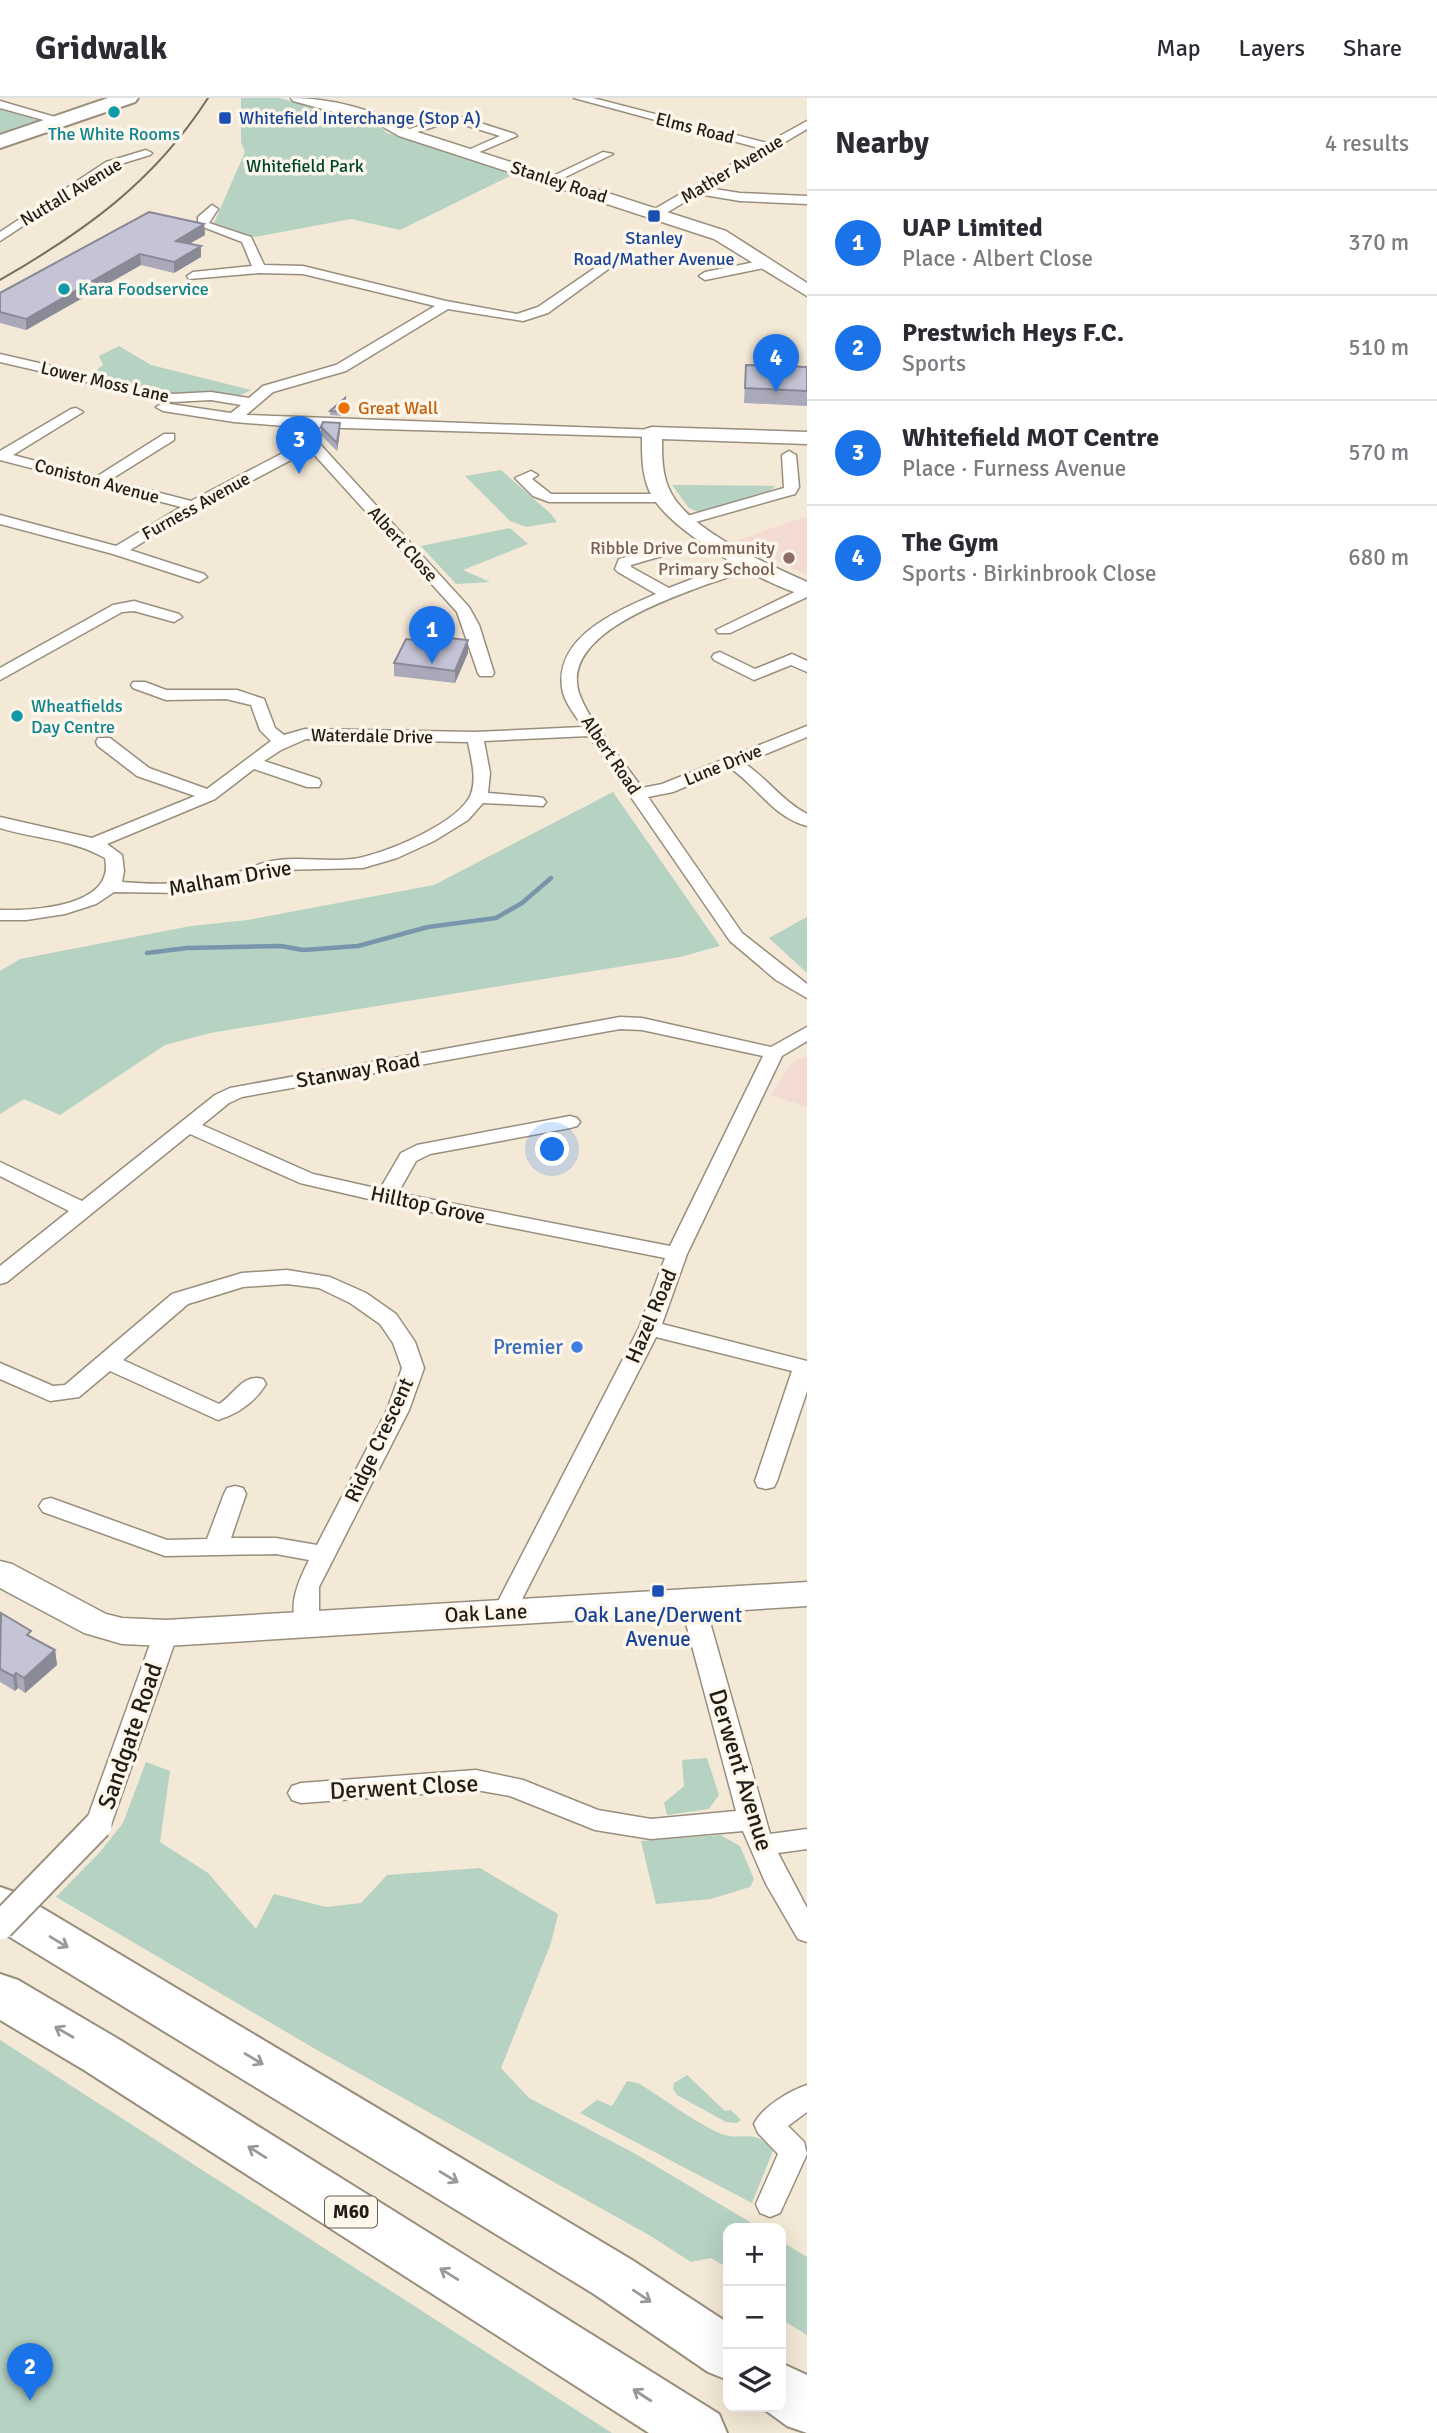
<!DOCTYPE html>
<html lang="en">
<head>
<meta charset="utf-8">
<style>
  :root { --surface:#fff; --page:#f2f2f3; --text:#2b2b33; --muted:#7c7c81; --line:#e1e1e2; --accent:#1a73e8 }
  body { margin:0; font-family:Signika,sans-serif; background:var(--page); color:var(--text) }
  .controls { position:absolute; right:21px; bottom:21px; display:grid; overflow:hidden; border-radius:14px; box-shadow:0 7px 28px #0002 }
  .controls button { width:63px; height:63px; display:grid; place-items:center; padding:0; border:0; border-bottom:2px solid var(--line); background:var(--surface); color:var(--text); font:35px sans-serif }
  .you { position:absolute; left:553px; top:1052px; width:24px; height:24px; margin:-18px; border:5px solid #fff; border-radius:50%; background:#1a73e8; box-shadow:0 0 0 10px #1a73e833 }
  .badge { display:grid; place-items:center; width:46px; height:46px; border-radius:50%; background:var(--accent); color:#fff; font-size:23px; font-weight:700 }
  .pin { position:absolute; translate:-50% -58px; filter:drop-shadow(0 2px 4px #0008) }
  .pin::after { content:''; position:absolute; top:37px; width:24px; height:21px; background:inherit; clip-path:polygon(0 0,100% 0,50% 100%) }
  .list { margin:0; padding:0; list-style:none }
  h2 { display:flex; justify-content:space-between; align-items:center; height:91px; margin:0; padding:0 28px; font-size:30px }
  h2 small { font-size:23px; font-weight:400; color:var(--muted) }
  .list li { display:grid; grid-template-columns:46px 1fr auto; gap:21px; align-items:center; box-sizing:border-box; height:105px; padding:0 28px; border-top:2px solid var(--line) }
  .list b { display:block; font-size:26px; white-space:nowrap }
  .list p { margin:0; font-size:23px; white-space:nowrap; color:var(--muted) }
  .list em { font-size:23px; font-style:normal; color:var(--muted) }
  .icon { flex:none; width:38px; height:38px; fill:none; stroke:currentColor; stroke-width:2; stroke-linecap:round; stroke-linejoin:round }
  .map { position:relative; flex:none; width:807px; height:2335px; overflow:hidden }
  header { display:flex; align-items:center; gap:42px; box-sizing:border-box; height:98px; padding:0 35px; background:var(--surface); border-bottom:2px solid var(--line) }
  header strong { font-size:33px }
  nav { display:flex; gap:38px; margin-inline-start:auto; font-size:24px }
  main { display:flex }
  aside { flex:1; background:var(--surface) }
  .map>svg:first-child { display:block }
</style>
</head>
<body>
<header>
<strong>Gridwalk</strong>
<nav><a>Map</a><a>Layers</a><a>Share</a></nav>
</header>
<main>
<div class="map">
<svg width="807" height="2335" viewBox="0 0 807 2335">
  <rect width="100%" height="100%" fill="#f4e8d6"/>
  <!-- education -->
  <g fill="#f3dad2">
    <path d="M807,418V477L736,443Z"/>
    <path d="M807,957V1009L771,997L791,966Z"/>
  </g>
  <!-- green -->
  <g fill="#b5d2c3">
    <path d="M241,0H279L378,27L387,35L516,75L400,132L351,121L255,139L214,125L245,54L241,44Z"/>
    <path d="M0,11L41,23L0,38Z"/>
    <path d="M119,248L151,267L251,292C219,313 126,287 89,278L103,267L99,258Z"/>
    <path d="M501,372L551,416L557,424L526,429L510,423L465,378Z"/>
    <path d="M672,387H681L776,388L769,393L698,414L689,410Z"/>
    <path d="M510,430L528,446L463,472L490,484L456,486L421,448Z"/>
    <path d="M613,694L720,848L680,859L210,935L165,947L60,1017L24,1001L0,1016V873L20,861L191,828L248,822L434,787Z"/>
    <path d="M807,819V875L769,840Z"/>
    <path d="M707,1660L719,1697L709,1711L667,1717L664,1705L684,1688L682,1662Z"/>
    <path d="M146,1664L170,1673L160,1744L208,1775L256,1831L274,1796L326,1809L361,1805L387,1777L480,1770L558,1816L551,1845L501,1970L529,2000L634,2055L760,2130H728V2170L711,2160L691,2164L649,2137L317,1952L56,1799L100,1754L123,1725Z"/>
    <path d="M720,1737L740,1748L754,1781L750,1789L711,1801L656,1806L641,1743Z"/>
    <path d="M0,1942L612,2335H0Z"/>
    <path d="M687,1977L725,2013L731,2012L741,2022L737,2025L726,2024L677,1997L673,1991L674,1985Z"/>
    <path d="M627,1983L638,1985C665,2001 691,2022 719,2035C741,2045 755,2028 773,2053L752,2105L580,2015L597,2002L612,2008Z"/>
    <path d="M781,2143L807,2159V2237L781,2221Z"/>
  </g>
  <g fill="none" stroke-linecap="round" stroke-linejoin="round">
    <!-- stream -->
    <path stroke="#7995ac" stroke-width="4.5" d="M147,855L187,850L281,848L303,852L358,848L428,829L496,820L522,805L551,780"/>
    <defs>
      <g id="street">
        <path d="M574,0H593L767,45L807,23V31L708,90L740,95L807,98V106L740,103L698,96L661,118H653V112L759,50Z"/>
        <path d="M0,3L62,21L64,23L58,26L0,10Z"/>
        <path d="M452,16L515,36L517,38L470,58L464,55L466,53L500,38L452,23L405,38L399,35Z"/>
        <path d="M146,52L152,55L150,57L114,68L0,143V134L106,64Z"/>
        <path d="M603,54L613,56L555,84L545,82Z"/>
        <path d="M212,107L218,111L209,125L251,139L264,167L303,168L446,203L517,216L538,209L608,161L612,160L618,164L548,215L523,223L448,211L346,273L273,294L246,317L657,332L659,335L652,339L310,329L318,344L469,509L479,527L494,575L492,578H480L478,575L457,514L310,352L198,411L130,452L204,476L207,479L199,484L113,456L0,426V417L116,448L181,409L0,362V353L71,311L76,310L83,314L13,357L96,379L164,336H174V342L110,382L191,403L304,344L296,329L234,324L163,313L156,309L163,305L231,315L241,307L211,302L173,304L0,264V256L173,296L211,294L249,300L263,288L336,267L435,208L303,176L259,175L189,181L187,178L193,174L252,168L242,144L198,127V119Z"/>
        <path d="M765,162L771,166L769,169L705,182L699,178L705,174Z"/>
        <path d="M789,353L796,357L799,389L795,396L685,427L678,423L680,420L784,390L782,357Z"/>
        <path d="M531,373L538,377L532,381L551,396H662L669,400L662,404H549L533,398L515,380Z"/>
        <path d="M674,446L679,447L681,450L679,453L631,467V469L669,490L743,461L748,459L756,464C743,477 714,483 697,490C660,504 561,539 579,595C589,624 624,664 642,690L662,686L807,628V639L744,665C767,680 782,703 807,716V728C774,720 757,688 730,670L673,694L648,699L742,835L807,886V900L776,882L730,843L589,638L484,643L490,675L488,695L537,699L543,700L546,704L543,708L483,705L468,722L434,743L397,760L363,770L279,772L232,787L187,795L114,794L96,806L65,816L26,822H0V812C33,813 116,809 105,760C72,741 35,741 0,730V719L92,740L195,698L137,678L98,648L96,644L98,640H110L149,670L207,691L271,643L260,632L251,607L226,601L166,602L133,590L131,587L133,584H145L166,592H237L264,601L275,630L284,637L305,631L475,634L583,629C575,617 564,604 562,590C555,538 619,512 656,496L618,474L615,471L619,461ZM306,641L468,644C471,660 477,680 471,696C460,725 381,758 352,761C328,764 303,759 278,762C259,764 245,773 227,778C194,787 156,787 122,784L124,773L122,757L107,746L215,701L254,671L307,689H319L321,685L319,681L264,663L281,652Z"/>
        <path d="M807,488V499L730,535H718L716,532Z"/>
        <path d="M134,503L179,516L182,519L174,524L134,513L122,514L0,582V570L113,507Z"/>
        <path d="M720,554L755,571L792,556L807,563V574L791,567L754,582L714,562L712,559L714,556Z"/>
        <path d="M620,919L642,920L771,949L807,929V943L782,958L687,1156L662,1226L807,1263V1293L777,1383L774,1389L766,1391L758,1389L755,1383L792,1273L656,1239L513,1519L505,1522L497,1519L493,1513L639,1230L665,1160L386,1105L300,1085L190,1036L7,1184L0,1186V1168L69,1113L0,1078V1064L82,1103L215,997L230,990ZM620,931L642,932L763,958L670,1148L398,1095L416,1063L430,1056L570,1030L577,1028L580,1024L577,1020L570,1018L417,1047L401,1055L380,1091L313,1076L202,1027L229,1005L242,999Z"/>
        <path d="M287,1172L330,1179L366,1195L396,1216L415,1244L424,1270L409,1312L319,1489V1525L315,1531L307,1534L299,1531C286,1509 299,1482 309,1462L276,1456L165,1458L43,1414L39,1408L43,1402L51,1400L167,1442L207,1441L224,1396L227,1390L235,1388L243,1390L246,1396L231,1440H276L317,1447L387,1312L402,1270L393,1245L380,1226L350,1205L319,1190L287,1186L243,1189L188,1206L123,1262L219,1306C234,1297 243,1275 263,1281L266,1286C255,1304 238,1316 218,1322L110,1273L79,1299L50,1303L0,1281V1265L53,1288L65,1287L172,1196L242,1175Z"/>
        <path d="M692,1494L700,1497L704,1503L770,1736L807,1731V1751L778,1755L807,1810V1844L798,1841L766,1786L743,1733L651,1741L595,1732L510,1698L476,1692L301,1705L292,1702L288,1695L292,1688L301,1685L476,1672L523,1682L598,1712L651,1721L736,1713L680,1503L684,1497Z"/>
        <path d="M166,1526L175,1529L178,1535L111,1727L107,1734L98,1737L89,1734L85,1727L154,1535L157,1529Z"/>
        <path d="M807,1987V2014L788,2028L804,2044L807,2056L780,2115L770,2119L760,2115L756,2106L778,2056L758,2035L754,2026C762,2009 789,1993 807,1987Z"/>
      </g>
      <g id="secondary">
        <path d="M291,0C331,0 376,12 411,32L726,133L807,185V198L714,141L399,38L378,26L293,3Z"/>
        <path d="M652,329L807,334V346L662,341C662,359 662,379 671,395C693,435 766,465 807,484V498C766,488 673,435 652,398C641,379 642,356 642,335L645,331Z"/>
        <path d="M0,1463L12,1466L106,1516L122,1520L166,1522L807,1484V1508L166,1548L122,1546L84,1535L0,1490Z"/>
      </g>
      <g id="highway">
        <path d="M108,0H138L135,4L0,50V37Z"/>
        <path d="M0,1789L17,1795L632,2162L728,2225V2282L708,2274L594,2196L0,1833Z"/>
        <path d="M0,1876L18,1882L120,1942L719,2316L727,2335H649L84,1972L0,1922Z"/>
        <path d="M781,2265L807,2277V2335L787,2328L761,2309H781Z"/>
      </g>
    </defs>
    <!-- street casing -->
    <use href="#street" stroke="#998e7e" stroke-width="3"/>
    <!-- secondary casing -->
    <use href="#secondary" stroke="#998e7e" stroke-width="3"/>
    <!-- highway casing -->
    <use href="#highway" stroke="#998e7e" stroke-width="4"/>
    <!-- street -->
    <use href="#street" fill="#fff" fill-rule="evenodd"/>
    <!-- secondary -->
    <use href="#secondary" fill="#fff" fill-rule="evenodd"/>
    <!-- highway -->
    <use href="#highway" fill="#fff" fill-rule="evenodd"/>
    <!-- tram -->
    <path stroke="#766e63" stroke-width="2" d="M0,182C85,133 154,84 208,0"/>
    <defs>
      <path id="street-bridge" d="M0,1828L98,1727"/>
    </defs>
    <!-- street-bridge casing -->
    <use href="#street-bridge" stroke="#998e7e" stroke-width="31" stroke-linecap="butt"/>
    <!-- street-bridge -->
    <use href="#street-bridge" stroke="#fff" stroke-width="27"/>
  </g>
  <!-- wall -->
  <g fill="#a9a9b9">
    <path d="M204,126L205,137L189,146L201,148V159L174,175L141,167L26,232L0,225V195Z"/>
    <path d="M746,267L807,269V308L744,305Z"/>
    <path d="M345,300L343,318L330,317V313Z"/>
    <path d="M340,325V333L337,353L321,337V329Z"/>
    <path d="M468,555L455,585L394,578V565Z"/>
    <path d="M0,1516L32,1539L55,1552L57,1567L25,1595L18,1590L15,1593L0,1584Z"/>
  </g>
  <!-- shaded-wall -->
  <g fill="#8a8996">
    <path d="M204,126L205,137L176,153V143Z"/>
    <path d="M201,148V159L174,175V164Z"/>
    <path d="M140,156L141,167L26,232V221Z"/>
    <path d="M340,325V333L337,353V345Z"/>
    <path d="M468,542V555L455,585V573Z"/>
    <path d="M55,1552L57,1567L25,1595L24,1580Z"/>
    <path d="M16,1575L18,1590L15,1593L13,1578Z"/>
  </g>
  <!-- building -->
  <g fill="#c5c4d7" stroke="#8a8996" stroke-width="2">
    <path d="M149,114L204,126L176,143L201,148L174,164L140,156L26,221L0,214V195Z"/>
    <path d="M746,267L807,269V293L745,290Z"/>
    <path d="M345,300L343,314L330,313Z"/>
    <path d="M323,324L340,325L337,345L321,329Z"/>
    <path d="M419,537L468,542L455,573L394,565L406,541L416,542Z"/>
    <path d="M1,1515L31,1533L27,1537L55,1552L24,1580L16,1575L13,1578L0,1571Z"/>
  </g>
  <!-- one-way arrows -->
  <defs><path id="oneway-shaft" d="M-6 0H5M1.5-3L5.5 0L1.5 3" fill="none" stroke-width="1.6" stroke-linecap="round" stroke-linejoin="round" transform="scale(1.75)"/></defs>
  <g stroke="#9b9996">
    <use href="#oneway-shaft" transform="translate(59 1844) rotate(31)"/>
    <use href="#oneway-shaft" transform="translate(64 1934) rotate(-150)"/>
    <use href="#oneway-shaft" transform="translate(254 1961) rotate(31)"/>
    <use href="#oneway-shaft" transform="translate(257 2054) rotate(-148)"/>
    <use href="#oneway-shaft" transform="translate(449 2079) rotate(31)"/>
    <use href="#oneway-shaft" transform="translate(449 2176) rotate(-148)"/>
    <use href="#oneway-shaft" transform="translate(642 2198) rotate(34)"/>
    <use href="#oneway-shaft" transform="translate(642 2297) rotate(-147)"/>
  </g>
  <!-- markers -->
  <g fill="#0f9aa8" stroke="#fdf6eb" stroke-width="2.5">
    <circle cx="114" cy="14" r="7"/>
    <circle cx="64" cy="191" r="7"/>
    <circle cx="17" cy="618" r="7"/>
  </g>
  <g fill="#1a4fb4" stroke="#fdf6eb" stroke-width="2.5">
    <rect x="218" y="13" width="14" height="14" rx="3.5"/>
    <rect x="647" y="111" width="14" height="14" rx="3.5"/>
    <rect x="651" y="1486" width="14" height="14" rx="3.5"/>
  </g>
  <circle fill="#e8710a" stroke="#fdf6eb" stroke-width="2.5" cx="344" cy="310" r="7"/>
  <circle fill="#8d6e63" stroke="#fdf6eb" stroke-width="2.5" cx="789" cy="460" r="7"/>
  <circle fill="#3f7fe0" stroke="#fdf6eb" stroke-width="2.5" cx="577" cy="1249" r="7"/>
  <g text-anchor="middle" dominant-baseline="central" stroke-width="7" stroke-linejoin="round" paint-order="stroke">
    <!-- far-transit labels -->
    <g font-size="18" fill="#164399" stroke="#fdf6eb" text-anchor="start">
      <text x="239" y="20">Whitefield Interchange (Stop A)</text>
      <text x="654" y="140" text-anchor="middle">Stanley<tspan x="654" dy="21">Road/Mather Avenue</tspan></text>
    </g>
    <!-- far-street labels -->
    <g font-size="18" fill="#211d16" stroke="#fdf6eb">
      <text transform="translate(695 30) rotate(14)">Elms Road</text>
      <text transform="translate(732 71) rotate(-31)">Mather Avenue</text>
      <text transform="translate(559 84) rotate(18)">Stanley Road</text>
      <text transform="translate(71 94) rotate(-31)">Nuttall Avenue</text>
      <text transform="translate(105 284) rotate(13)">Lower Moss Lane</text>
      <text transform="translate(97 383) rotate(15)">Coniston Avenue</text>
      <text transform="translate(196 408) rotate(-29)">Furness Avenue</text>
      <text transform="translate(403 446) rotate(48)">Albert Close</text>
      <text transform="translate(372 638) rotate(1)">Waterdale Drive</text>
      <text transform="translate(611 657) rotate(56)">Albert Road</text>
      <text transform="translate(723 667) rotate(-22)">Lune Drive</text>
    </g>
    <!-- far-culture labels -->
    <g font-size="18" fill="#0d838f" stroke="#fdf6eb" text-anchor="start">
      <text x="114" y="36" text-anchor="middle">The White Rooms</text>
      <text x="78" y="191">Kara Foodservice</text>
      <text x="31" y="608">Wheatfields<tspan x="31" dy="21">Day Centre</tspan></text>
    </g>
    <!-- far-park labels -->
    <g font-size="18" fill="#00462f" stroke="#fdf6eb">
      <text x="305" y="68">Whitefield Park</text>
    </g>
    <!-- far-food labels -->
    <g font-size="18" fill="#c56008" stroke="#fdf6eb" text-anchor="start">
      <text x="358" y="310">Great Wall</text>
    </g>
    <!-- far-education labels -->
    <g font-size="18" fill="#785e54" stroke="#fdf6eb" text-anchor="end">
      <text x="775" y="450">Ribble Drive Community<tspan x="775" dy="21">Primary School</tspan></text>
    </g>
    <!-- shield labels -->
    <rect fill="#fdf6eb" stroke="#635e56" stroke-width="2" x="325" y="2098.5" width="52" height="31" rx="5"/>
    <g font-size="19" font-weight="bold" fill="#211d16">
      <text x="351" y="2114">M60</text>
    </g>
    <!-- street labels -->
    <g font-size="21" fill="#211d16" stroke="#fdf6eb">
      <text transform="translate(230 780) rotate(-10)">Malham Drive</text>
      <text transform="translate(358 972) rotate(-10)">Stanway Road</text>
      <text transform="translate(428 1107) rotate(12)">Hilltop Grove</text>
      <text transform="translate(651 1218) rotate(-67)">Hazel Road</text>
      <text transform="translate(379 1342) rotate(-65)">Ridge Crescent</text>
      <text transform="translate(486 1515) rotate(-3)">Oak Lane</text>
    </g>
    <!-- shop labels -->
    <g font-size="21" fill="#366cbe" stroke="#fdf6eb" text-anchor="end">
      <text x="563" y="1249">Premier</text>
    </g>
    <!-- transit labels -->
    <g font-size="21" fill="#164399" stroke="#fdf6eb">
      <text x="658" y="1517">Oak Lane/Derwent<tspan x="658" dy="24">Avenue</tspan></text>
    </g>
    <!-- near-street labels -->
    <g font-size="24" fill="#211d16" stroke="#fdf6eb">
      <text transform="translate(130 1638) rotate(-71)">Sandgate Road</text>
      <text transform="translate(741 1672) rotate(73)">Derwent Avenue</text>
      <text transform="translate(404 1689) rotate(-3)">Derwent Close</text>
    </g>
  </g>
</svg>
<div class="controls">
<button>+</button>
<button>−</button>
<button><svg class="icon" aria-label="layers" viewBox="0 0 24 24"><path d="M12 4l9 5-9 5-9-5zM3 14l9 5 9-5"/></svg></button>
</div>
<div class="you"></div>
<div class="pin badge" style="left:432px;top:566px">1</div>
<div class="pin badge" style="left:30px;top:2303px">2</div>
<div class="pin badge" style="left:299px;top:376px">3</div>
<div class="pin badge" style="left:776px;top:294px">4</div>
</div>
<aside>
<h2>Nearby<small>4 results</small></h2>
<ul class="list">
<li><span class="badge">1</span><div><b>UAP Limited</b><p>Place · Albert Close</p></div><em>370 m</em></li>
<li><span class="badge">2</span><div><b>Prestwich Heys F.C.</b><p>Sports</p></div><em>510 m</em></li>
<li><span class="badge">3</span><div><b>Whitefield MOT Centre</b><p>Place · Furness Avenue</p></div><em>570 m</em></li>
<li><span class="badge">4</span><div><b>The Gym</b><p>Sports · Birkinbrook Close</p></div><em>680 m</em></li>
</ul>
</aside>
</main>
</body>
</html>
